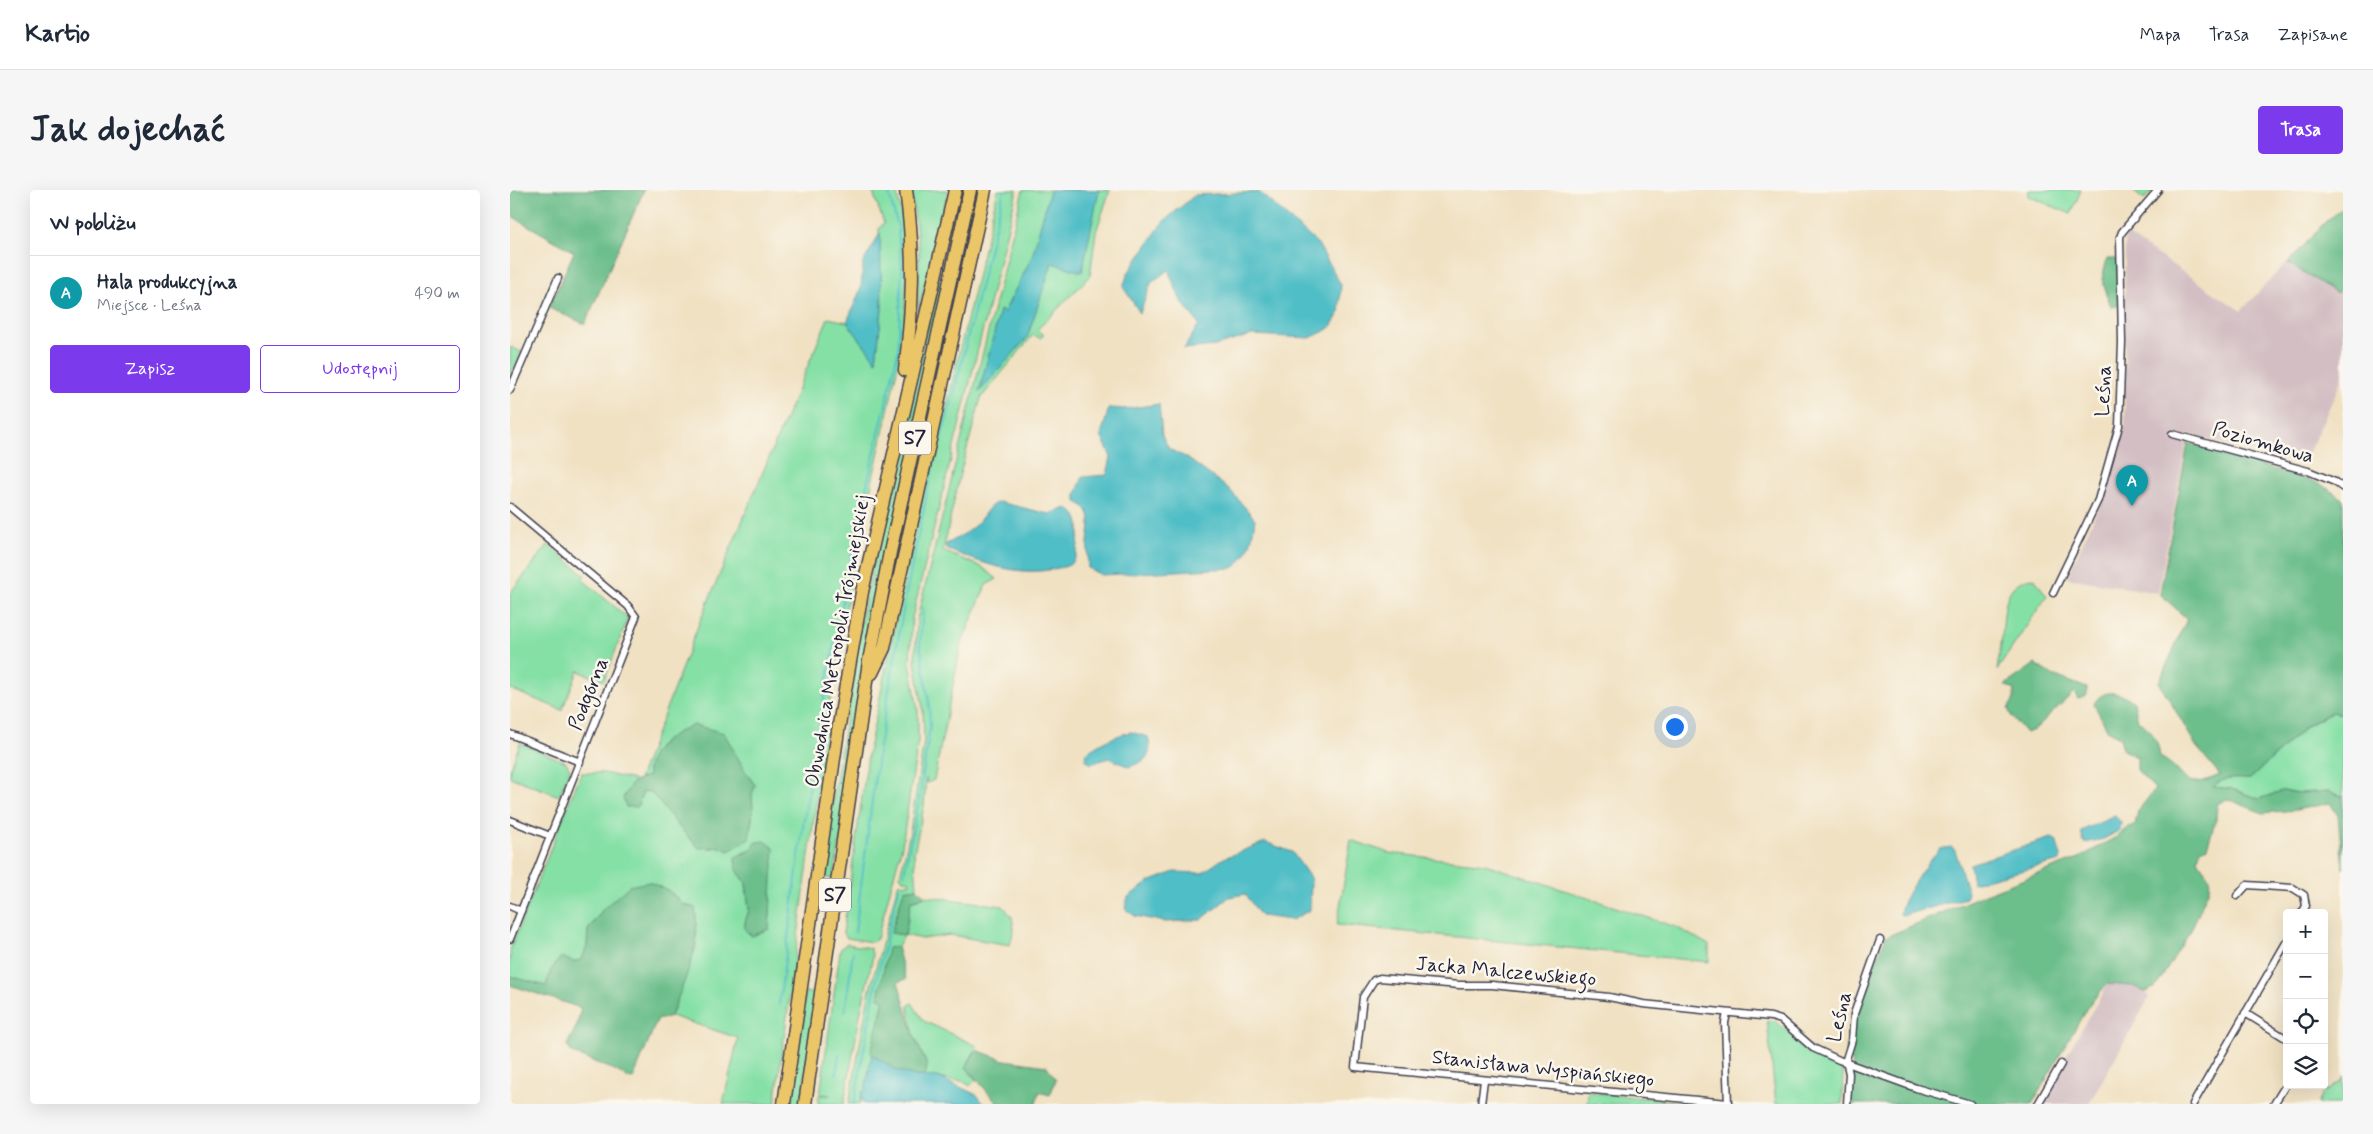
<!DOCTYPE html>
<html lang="pl">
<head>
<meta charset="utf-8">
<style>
  :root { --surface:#fff; --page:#f6f6f7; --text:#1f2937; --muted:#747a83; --line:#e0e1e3; --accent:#7c3aed }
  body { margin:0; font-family:Mynerve,sans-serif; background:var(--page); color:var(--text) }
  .controls { position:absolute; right:15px; bottom:15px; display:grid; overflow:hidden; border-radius:5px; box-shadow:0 5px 20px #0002 }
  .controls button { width:45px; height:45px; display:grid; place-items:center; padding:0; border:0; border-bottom:1px solid var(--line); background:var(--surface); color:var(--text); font:25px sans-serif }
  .you { position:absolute; left:1164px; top:536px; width:18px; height:18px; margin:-12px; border:4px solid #fff; border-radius:50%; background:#1a73e8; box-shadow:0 0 0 8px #1a73e833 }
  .badge { display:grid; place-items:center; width:32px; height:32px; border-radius:50%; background:var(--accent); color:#fff; font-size:16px; font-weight:700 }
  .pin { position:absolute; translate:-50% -41px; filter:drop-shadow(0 1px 2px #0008) }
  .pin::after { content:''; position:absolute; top:26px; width:18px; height:15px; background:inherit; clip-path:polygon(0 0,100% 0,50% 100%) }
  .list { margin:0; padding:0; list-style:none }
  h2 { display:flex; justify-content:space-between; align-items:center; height:65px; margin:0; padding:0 20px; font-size:21px }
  h2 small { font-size:16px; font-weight:400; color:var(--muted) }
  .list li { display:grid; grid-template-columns:32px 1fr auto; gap:15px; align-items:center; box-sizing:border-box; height:75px; padding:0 20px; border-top:1px solid var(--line) }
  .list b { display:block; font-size:19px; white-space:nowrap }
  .list p { margin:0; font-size:16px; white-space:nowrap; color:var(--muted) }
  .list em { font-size:16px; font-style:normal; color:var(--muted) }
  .actions { display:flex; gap:10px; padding:15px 20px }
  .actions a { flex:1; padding:11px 0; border:1px solid var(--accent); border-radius:5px; text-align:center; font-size:18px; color:var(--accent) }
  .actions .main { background:var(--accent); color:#fff }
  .icon { flex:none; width:28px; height:28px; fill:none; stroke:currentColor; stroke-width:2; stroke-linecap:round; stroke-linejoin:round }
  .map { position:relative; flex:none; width:1833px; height:914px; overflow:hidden; border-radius:5px }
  header { display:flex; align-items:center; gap:30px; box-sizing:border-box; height:70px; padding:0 25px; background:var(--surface); border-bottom:1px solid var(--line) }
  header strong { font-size:24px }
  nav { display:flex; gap:28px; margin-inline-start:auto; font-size:18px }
  .intro { display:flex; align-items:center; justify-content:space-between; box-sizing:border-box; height:120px; padding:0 30px }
  h1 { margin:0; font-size:35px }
  .button { padding:12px 22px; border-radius:5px; background:var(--accent); color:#fff; font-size:18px; font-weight:700 }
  main { display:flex; gap:30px; padding:0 30px }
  aside { flex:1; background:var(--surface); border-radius:5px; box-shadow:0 5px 20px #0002 }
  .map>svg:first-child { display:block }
</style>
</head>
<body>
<header>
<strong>Kartio</strong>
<nav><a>Mapa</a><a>Trasa</a><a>Zapisane</a></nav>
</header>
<div class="intro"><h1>Jak dojechać</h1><a class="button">Trasa</a></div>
<main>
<aside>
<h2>W pobliżu<small></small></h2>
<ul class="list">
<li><span class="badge" style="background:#0f9aa8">A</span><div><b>Hala produkcyjna</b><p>Miejsce · Leśna</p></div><em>490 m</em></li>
</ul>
<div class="actions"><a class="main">Zapisz</a><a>Udostępnij</a></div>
</aside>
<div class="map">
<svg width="1833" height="914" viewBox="0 0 1833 914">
  <rect width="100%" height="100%" fill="#fbf7ec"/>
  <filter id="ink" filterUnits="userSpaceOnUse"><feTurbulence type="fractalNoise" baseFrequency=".02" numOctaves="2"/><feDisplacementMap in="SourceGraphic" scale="10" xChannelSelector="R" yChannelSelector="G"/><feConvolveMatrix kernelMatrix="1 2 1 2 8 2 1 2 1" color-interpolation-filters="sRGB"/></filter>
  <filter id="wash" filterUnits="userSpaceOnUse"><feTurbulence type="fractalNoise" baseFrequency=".0096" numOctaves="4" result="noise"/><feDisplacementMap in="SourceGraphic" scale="20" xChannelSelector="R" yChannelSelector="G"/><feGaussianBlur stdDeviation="1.12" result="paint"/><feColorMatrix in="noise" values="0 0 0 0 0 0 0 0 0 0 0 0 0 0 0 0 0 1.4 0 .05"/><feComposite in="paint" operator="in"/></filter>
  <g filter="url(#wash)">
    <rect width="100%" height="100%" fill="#f0e1c2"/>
    <!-- industrial -->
    <g fill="#d2bec3">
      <path d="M1615,43L1731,121L1790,58L1833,105V187L1793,275L1678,244L1648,403L1557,388L1591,312L1615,237Z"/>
      <path d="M1598,794L1623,796L1635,802L1639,808L1579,914H1528Z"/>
    </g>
    <!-- green -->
    <g fill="#85e0a6" stroke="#548170" fill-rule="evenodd">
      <path d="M362,0H386L395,39L398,66L393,153L345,369L323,490L265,914H213L228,848L161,826L186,757L185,718L173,714L159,701L139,692L94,718L78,740L77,756L72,769L41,780L36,797L0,786V760L71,583H94L124,590L113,608L127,617L133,602L140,601L199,659L209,657L242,631L241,605L245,595L237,584L157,551L148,557L139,586L129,589L190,431L318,128L337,132L366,170L372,119L369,39L374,33ZM240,661L262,676L259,739L242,746L235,740V732L239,720L232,663Z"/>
      <path d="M401,0H438L408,122L409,58Z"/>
      <path d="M449,0H455L323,689L311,687L353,419Z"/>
      <path d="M466,0H472L368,456L382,383Z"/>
      <path d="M488,0H507L402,428L400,472L408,520V551L392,656L367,749L362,752L337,748L333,743L358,564L392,401L418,279L437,214Z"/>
      <path d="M513,0H600L586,42L580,86L527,140L534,145L530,148L523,145L471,208L450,284L433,361L472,377L487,389L476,395L451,455L424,590L417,593L416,588L414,616L404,663L407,698L394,700L381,743L395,745L401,711L415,706L493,716L502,727L504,739L500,755L440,745L412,749L395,745L387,757L378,759L374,809L355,901L352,902L350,914H339L359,804L386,701L389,693L399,694L400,691L393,689L390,685L400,642L414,551L413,520L405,472L407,429Z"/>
      <path d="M1519,0H1571L1561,24L1518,6Z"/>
      <path d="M1622,0H1643L1634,10Z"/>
      <path d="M0,157L12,162L0,188Z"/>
      <path d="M38,355L75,385L72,389L118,428L94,491L68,481L52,520L0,499V403Z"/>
      <path d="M1524,388L1537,406L1487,480C1489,466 1492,452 1493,437C1495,414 1495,391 1524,388Z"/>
      <path d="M1823,522L1833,524V607L1819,601L1792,603L1772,601L1749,609L1722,599L1702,597C1713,586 1726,589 1740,589L1797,536Z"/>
      <path d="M10,553L56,572L60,579L49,606L0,587V579Z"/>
      <path d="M841,650L879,663L975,674L1166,737L1199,755V772L827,735Z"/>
      <path d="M337,754L360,758L363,766L350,825L334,914H308L309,905H320L310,904L330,761L332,757Z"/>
      <path d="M295,802L307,804L291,914H279Z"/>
      <path d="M402,813L414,831L467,856L456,877L466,890L460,896L452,891L415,887L417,875L404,846L398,816Z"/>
      <path d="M1257,830L1265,831L1294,854L1327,874L1333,882L1332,914H1266Z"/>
      <path d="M1833,886V914H1808L1812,904L1833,890Z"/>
      <path d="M1078,902L1180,913V914H1077Z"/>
    </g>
    <!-- forest -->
    <g fill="#6cbe8b" stroke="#477063">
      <path d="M0,0H134L75,134L39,118L64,62L0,25Z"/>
      <path d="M1833,18V97L1827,103L1778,73L1817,30Z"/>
      <path d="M1597,69H1608V116L1601,117L1592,89Z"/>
      <path d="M1678,253L1809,293L1833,309V524L1822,522L1797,535L1740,589C1727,589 1713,586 1703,597L1722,599L1749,609L1772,601L1792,603L1819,601L1833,607V679L1828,626L1820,613L1786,620L1753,623L1717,609L1707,614L1706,630L1697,657L1691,660L1687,670L1700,688L1699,699L1681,740L1646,797L1635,802L1623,796L1597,794L1578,816L1522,914H1340L1339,893L1343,871L1336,870C1336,827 1360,785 1376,747L1475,704L1569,668L1606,647L1618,637L1625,635L1628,621L1645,599L1627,580V567L1613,560L1610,547L1598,541L1584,514C1593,497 1611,502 1624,512L1628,531C1643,540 1648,550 1650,567C1680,583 1669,603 1710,585L1686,556L1649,492L1677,429L1650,404Z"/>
      <path d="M1525,474L1540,484L1577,498V505L1568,509L1564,502L1524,540L1516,543L1502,527L1498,519L1504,509V500L1495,495Z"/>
      <path d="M184,535L214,543L237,584L245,595L242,605L243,620L239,649L219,661L209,657L189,658L170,638L140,601L133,602L127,617H116L113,608C124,589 120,594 138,586C135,561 163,542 184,535Z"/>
      <path d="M255,651L264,658L259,739L242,746L235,740V732L239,720L236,693L226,679L225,667L240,661L247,652Z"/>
      <path d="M139,692L159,701L173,714L185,718C192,756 174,791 161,826L147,830L123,889L117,888L107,881L62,863L57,855L67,835L71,818L0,795V786L36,796L41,780L51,767L64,772L72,769L77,756L78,740L94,718L119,696Z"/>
      <path d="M407,698L415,706L401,711L395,745L381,743L394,700Z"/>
      <path d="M387,757L396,789L388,792L404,846L417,875L415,887C398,886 371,877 361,862L374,810L368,807L378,758Z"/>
      <path d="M466,860L494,870L537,876L546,890L540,905L529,902L526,914H488L456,877Z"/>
    </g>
    <!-- water -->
    <g fill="#50bec6" stroke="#397080">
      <path d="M540,0H589L572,82L542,73L517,148L469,202L490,120L494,122L522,67Z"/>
      <path d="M749,2L808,54L831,95L829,124L819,139L800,148L742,145L705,156L674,159L689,134L671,111L658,80L641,93L630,123L613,97L618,83L653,32L685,5Z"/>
      <path d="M370,43L372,119L366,171L337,132L351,98L353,73Z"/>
      <path d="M649,214L652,245L659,259L677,268L719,299L745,329C742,349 740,365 723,378L591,385L578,378C578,370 577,361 578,353C579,337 586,320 566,312V304L573,287L597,285L601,267L591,245L599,218L615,219Z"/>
      <path d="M489,312L539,324L557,318C568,324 570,332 569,344C568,351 568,364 564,370C560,376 555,377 548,378C509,388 472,373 436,359V354C449,348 460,341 469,331C476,323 479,315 489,312Z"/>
      <path d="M621,542L638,547C643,567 637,570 619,577L599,568L581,574L576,570V564C583,556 611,543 621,542Z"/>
      <path d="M1605,626L1611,632L1610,640L1594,649L1574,653L1571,641Z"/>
      <path d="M1541,648L1546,650L1551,666L1550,671L1463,693L1460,674Z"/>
      <path d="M755,652L782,662L801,689L800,720L782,730L751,726L735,704L719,707L691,730L656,732L625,726L615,719L618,707L639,692L664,682L692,683L714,668Z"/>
      <path d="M1441,657L1445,660L1458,703L1456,708L1394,725L1390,724C1390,711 1419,669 1429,660C1432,658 1437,658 1441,657Z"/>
      <path d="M362,864L386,880L405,886L428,887L467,905L474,914H355L351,909L352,902L355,901Z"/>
    </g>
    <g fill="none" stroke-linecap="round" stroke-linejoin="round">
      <!-- stream -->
      <g stroke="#50bec6" stroke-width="2">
        <path d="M394,684L409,611L420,537L419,513L410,454L413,418"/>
        <path d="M345,742L369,557L396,404L422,279L444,203L494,0"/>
        <path d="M269,815L293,636L314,508L346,342L388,162L392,81L388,37L378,0"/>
        <path d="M335,822L343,762"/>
        <path d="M326,884L329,864"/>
        <path d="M344,914L367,788L389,698"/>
      </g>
    </g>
  </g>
  <g filter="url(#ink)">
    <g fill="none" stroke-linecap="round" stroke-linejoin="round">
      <defs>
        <g id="street">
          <path d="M0,200L48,88"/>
          <path d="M1662,244L1798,281L1825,292L1833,298"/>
          <path d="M0,317L118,416L126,427L0,749"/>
          <path d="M1543,403L1588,310L1609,236L1612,152L1610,47L1612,42L1648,0"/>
          <path d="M0,544L70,572"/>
          <path d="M0,630L40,646"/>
          <path d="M1727,706L1737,695L1783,698L1794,705L1796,716L1792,723"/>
          <path d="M0,716L11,721"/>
          <path d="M1217,823L1215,833L1218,914"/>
          <path d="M1735,823L1777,849"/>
          <path d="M1218,913L845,877L853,807L864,790L870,788L949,795H982L1099,807L1133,814L1261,827L1271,830L1303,858L1329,870L1406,898L1460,914"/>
          <path d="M971,914L974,890"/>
          <path d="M1337,914L1339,884L1336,869L1342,850L1344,824L1370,750"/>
          <path d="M1528,914L1551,874"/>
          <path d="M1683,914L1777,751"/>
          <path d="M1764,914L1777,893"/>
        </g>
        <g id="highway">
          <path d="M395,180C403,116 405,64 396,0"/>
          <path d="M362,483L374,458L475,0"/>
          <path d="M274,914L328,541L352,402L445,0"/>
          <path d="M295,914L359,471L380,362L460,0"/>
        </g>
      </defs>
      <!-- street casing -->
      <use href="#street" stroke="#413f4f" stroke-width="9"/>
      <!-- highway casing -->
      <use href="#highway" stroke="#413f4f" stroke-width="15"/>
      <!-- street -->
      <use href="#street" stroke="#fff" stroke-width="6"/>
      <!-- highway -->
      <use href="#highway" stroke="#ebc669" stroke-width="12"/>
    </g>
  </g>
  <g text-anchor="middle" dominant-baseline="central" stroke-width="5" stroke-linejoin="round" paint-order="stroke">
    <!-- shield labels -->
    <g fill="#fbf7ec" stroke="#636270" stroke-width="1">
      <rect x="389" y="231.5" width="32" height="33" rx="4"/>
      <rect x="309" y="688.5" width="32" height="33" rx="4"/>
    </g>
    <g font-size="19" font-weight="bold" fill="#22223b">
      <text x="405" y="248">S7</text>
      <text x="325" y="705">S7</text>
    </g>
    <!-- street labels -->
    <g font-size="20" fill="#22223b" stroke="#fbf7ec">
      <text transform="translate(1594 201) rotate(-88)">Leśna</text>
      <text transform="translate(1753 253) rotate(16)">Poziomkowa</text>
      <text transform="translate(328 451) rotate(-80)">Obwodnica Metropolii Trójmiejskiej</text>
      <text transform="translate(79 504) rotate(-68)">Podgórna</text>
      <text transform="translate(996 782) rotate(5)">Jacka Malczewskiego</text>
      <text transform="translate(1330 827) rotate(-77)">Leśna</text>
      <text transform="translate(1033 879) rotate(6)">Stanisława Wyspiańskiego</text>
    </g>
  </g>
</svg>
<div class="controls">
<button>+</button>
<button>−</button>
<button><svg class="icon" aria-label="locate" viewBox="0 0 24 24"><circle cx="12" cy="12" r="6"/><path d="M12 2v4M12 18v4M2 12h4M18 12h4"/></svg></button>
<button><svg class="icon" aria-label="layers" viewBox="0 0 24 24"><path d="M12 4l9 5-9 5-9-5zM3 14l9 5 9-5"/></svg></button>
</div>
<div class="you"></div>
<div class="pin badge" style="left:1622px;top:316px;background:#0f9aa8">A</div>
</div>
</main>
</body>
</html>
